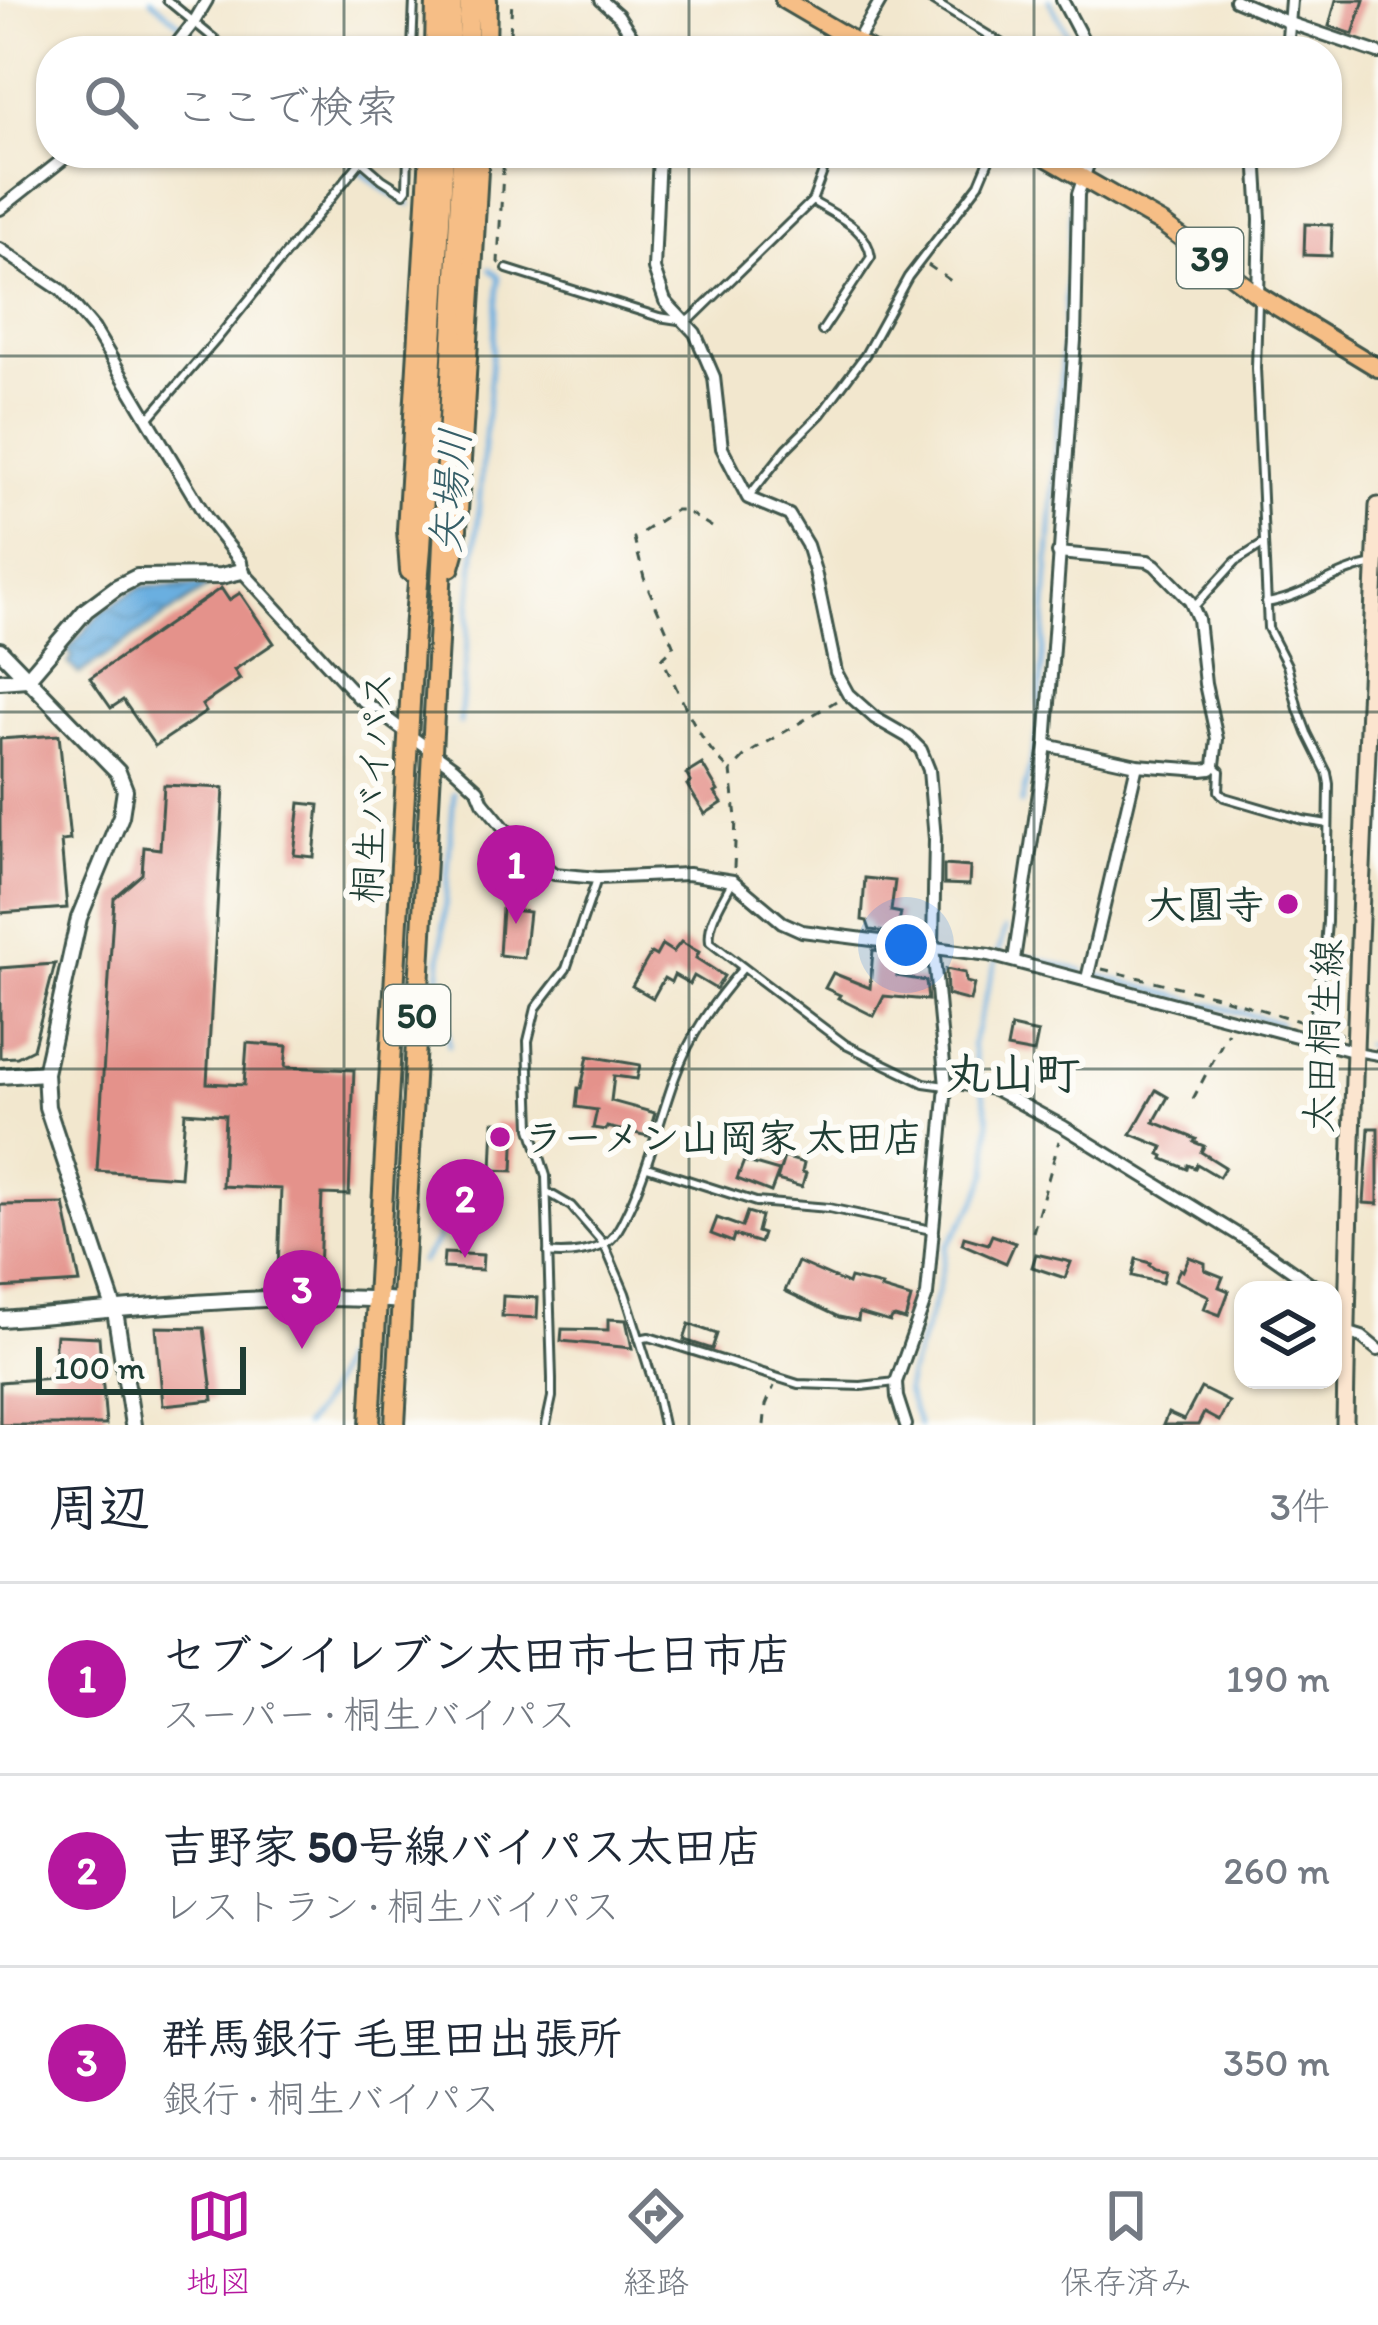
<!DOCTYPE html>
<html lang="ja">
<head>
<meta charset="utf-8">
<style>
  :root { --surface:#fff; --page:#f6f6f7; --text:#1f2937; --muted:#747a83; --line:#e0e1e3; --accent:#b5179e }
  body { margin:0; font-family:Itim,"Klee One",sans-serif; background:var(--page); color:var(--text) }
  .controls { position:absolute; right:36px; bottom:36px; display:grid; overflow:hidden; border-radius:24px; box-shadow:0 3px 9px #0004 }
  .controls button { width:108px; height:108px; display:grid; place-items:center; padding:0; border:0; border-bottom:3px solid var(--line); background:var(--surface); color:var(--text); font:60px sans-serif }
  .scale { position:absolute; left:36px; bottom:30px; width:210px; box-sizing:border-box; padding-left:12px; border:6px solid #1f3d34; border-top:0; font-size:33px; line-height:42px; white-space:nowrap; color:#1f3d34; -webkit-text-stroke:9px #fdfcf7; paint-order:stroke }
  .you { position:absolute; left:906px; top:945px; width:42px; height:42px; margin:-30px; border:9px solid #fff; border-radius:50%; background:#1a73e8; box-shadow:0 0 0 18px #1a73e833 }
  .badge { display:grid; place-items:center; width:78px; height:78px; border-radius:50%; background:var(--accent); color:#fff; font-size:39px; font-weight:700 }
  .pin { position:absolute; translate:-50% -99px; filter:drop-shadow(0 3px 6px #0008) }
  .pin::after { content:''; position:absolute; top:63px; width:42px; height:36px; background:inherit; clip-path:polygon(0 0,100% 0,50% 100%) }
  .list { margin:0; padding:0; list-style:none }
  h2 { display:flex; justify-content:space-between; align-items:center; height:156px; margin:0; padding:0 48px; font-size:51px }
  h2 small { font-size:39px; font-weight:400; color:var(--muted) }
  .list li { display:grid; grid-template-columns:78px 1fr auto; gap:36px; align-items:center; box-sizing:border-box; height:192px; padding:0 48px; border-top:3px solid var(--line) }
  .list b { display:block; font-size:45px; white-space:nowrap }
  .list p { margin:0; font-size:39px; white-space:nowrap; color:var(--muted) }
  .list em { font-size:39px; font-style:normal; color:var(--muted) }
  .icon { flex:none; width:66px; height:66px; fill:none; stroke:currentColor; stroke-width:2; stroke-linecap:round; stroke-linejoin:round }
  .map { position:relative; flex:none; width:1378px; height:1425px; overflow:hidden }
  .search { position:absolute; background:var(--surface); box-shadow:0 3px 9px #0004; left:36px; right:36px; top:36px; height:132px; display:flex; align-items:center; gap:30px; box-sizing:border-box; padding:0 42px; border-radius:48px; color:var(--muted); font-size:45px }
  .sheet { height:732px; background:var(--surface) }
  nav { display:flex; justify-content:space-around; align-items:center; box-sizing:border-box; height:168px; border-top:3px solid var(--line); background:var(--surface); font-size:33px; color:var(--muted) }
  nav a { display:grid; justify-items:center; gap:6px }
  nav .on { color:var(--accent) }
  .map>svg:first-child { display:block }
</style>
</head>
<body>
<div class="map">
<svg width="1378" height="1425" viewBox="0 0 1378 1425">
  <defs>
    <pattern id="water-waves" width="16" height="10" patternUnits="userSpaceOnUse" patternTransform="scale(3)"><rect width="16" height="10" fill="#6bafe0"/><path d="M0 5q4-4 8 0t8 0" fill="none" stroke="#5790b6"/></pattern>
  </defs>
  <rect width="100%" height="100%" fill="#fdfcf7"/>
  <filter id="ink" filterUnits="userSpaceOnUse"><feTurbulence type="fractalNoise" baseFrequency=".00833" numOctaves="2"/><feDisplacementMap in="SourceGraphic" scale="24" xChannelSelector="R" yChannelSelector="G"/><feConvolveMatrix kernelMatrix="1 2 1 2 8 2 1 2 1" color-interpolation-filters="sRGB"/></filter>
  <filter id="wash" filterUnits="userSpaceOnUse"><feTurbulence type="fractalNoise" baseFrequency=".004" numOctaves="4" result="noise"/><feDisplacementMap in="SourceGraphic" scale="48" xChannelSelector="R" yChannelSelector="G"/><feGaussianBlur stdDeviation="2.7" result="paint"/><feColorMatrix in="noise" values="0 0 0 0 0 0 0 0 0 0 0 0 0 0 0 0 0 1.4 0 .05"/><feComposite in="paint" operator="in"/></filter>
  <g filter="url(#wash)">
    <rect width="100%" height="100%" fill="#f2e7ce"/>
    <!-- water -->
    <path fill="url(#water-waves)" stroke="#45768a" stroke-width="3" d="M211,585L79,674L68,663L73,656L67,651L102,611L141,587Z"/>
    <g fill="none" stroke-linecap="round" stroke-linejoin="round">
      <!-- stream -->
      <g stroke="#6bafe0" stroke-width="4.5">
        <path d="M151,0L213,51"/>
        <path d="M1049,0L1077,51"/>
        <path d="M339,153L380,187L410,205"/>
        <path d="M1074,162L1075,153"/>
        <path d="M460,723L499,277L490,269"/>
        <path d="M1021,804L1038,731L1073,185"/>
        <path d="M1022,955L1083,971"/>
        <path d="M1097,975L1280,1023"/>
        <path d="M1317,1032L1328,1035"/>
        <path d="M449,1045L446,1019L438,997L454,793"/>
        <path d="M1365,1045L1378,1048"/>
        <path d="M421,1262L438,1240L442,1215"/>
        <path d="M304,1425C320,1408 334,1382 340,1360"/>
        <path d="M919,1425L906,1390L909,1375L937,1294L946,1247L975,1204L988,1173L989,1119L972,1045L1005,929"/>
      </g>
    </g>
    <g id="blocks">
      <!-- building -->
      <g fill="#e4928b">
        <path d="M1336,0H1364L1353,34L1329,26Z"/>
        <path d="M1305,224L1332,225L1331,256L1304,255Z"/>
        <path d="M221,588L229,600L240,593L274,643L234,670L240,679L202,705L206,712L155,746L123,700L111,708L90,678Z"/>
        <path d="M59,735L70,840L61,841L67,908L0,913V739Z"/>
        <path d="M702,764L718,791L715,793L722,803L705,814L687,785L691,782L686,774Z"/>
        <path d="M164,785L224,788L207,1083L244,1085L247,1043L287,1046L285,1067L354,1070L349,1195L322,1194L319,1271L278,1270L281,1189L222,1186L225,1115L185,1112L180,1177L97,1171L114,898L142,874L144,847L160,849Z"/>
        <path d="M300,803L319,805L314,857L294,855Z"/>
        <path d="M944,865L970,867L969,885L944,884Z"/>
        <path d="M865,878L895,881L891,911L901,913L899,923L905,924L903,934L870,930L867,921L862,920Z"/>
        <path d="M502,909L529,912L524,958L499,955Z"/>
        <path d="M681,942L699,952L696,958L724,976L716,989L694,976L690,984L674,975L671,982L664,978L653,998L632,986L651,953L656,956L662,945L673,952Z"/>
        <path d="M873,950L900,953L897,976L926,981L928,1000L884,996L874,1016L838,998L840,995L825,988L833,973L870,988Z"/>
        <path d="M55,964L33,1049L17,1057L0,1058V968Z"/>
        <path d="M946,969L965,973L966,982L974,984L970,1001L947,995Z"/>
        <path d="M1011,1027L1038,1033L1034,1053L1007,1048Z"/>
        <path d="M588,1056L640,1065L637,1079L614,1076L611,1101L655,1113L648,1136L607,1127L606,1130L593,1128L597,1110L576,1107L578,1088H581Z"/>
        <path d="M1156,1090L1168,1097L1154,1122L1196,1139L1194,1142L1204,1146L1201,1152L1225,1167L1219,1177L1197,1164L1195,1168L1188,1165L1187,1169L1163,1159L1164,1156L1160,1154L1163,1147L1131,1134Z"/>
        <path d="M494,1122L515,1123L513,1171L492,1170Z"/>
        <path d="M1369,1128H1378V1204L1364,1203Z"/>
        <path d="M784,1157L804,1163L802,1172L806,1173L802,1187L777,1180Z"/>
        <path d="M744,1161L779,1171L771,1192L737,1179Z"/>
        <path d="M64,1204L80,1283L0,1288V1205Z"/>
        <path d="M747,1212L761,1216L757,1232L763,1234L760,1243L734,1235L732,1242L711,1234L717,1218L742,1227Z"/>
        <path d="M992,1235L1015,1243L1006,1263L962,1244L964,1237L988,1244Z"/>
        <path d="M444,1253L483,1255L482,1270L443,1268Z"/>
        <path d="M1036,1254L1071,1262L1065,1278L1032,1267Z"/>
        <path d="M1189,1257L1205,1263V1270L1223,1277L1219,1287L1229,1291L1220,1315L1204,1309L1209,1296L1175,1280L1180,1269L1183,1271Z"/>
        <path d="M1136,1259L1150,1263L1149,1265L1155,1269L1165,1271L1162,1283L1132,1276Z"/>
        <path d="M798,1262L848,1284L850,1278L882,1286L881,1289L911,1298L905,1320L895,1317L892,1318L890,1322L859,1313L858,1321L839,1317L785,1291Z"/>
        <path d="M503,1296L538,1298L537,1318L502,1316Z"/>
        <path d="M608,1319L626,1320L632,1348L561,1341L562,1329L608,1330Z"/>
        <path d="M689,1324L717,1334L712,1349L684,1340Z"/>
        <path d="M156,1327L204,1328L213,1400L163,1405Z"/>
        <path d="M56,1335L99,1337L106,1425H0V1382L52,1378Z"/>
        <path d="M1201,1388L1229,1402L1219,1421L1204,1413L1198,1425H1163L1168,1413L1184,1420Z"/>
      </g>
    </g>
  </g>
  <g filter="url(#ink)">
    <use href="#blocks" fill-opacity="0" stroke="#3f564b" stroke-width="3"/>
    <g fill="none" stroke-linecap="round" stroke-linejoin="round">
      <defs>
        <g id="service">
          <path d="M167,0L229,51"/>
          <path d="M931,0L1014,51"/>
          <path d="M412,51L414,0"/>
          <path d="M352,153L382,179L404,193L407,189L408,153"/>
          <path d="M812,201C836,216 867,227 871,257L822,331"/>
          <path d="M507,269L659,317L685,321L692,318L812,201L830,153"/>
          <path d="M1258,302L1256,368L1268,628L1287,665L1298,709L1307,733L1327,773L1329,784L1327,922L1324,959L1310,1040"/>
          <path d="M148,419L217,339L361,161"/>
          <path d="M749,496L787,448L821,414L865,355L908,277L979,184L992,153"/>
          <path d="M1266,603C1304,598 1336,570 1375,564"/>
          <path d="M1194,607L1236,561L1263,544"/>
          <path d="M1214,765L1220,771L1219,791L1224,797L1303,820L1328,824"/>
          <path d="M732,882C723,900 707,922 710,942L846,1045L924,1083L946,1086"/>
          <path d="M1356,1052L1378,1056"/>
          <path d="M647,1167L756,1202L829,1208L931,1230"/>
          <path d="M547,1192L571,1206L604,1244L625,1293L655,1388L663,1425"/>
          <path d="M548,1253C566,1256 596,1252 610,1240C619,1232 624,1218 629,1208C649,1166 659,1121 675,1077C690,1035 714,1001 743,968"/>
          <path d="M639,1339L649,1337L798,1384L861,1386L896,1382"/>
          <path d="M546,1425L552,1397V1379L546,1176L531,1128L528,1041L536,1008L566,969L597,879"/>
        </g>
        <g id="minor">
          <path d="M601,0L618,15L642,51"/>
          <path d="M1062,0L1089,51"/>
          <path d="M1235,0L1290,23L1378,53"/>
          <path d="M856,43L881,0"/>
          <path d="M171,51L194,22L207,0"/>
          <path d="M1287,51L1291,0"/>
          <path d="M659,153L654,269L665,301L695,333L714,377L722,448L748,498L789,515L807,545L815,571L836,672L848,694L875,718L908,737L921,750L929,770L935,839L933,946L946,1086L927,1295L896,1382L897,1397L906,1425"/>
          <path d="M1256,153L1260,219L1258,295"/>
          <path d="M0,209L71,153"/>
          <path d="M0,249L61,290L94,329L206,517L241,562L242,571L358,697L453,767L478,790L483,802L510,835L554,874L598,878L688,874L733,881L782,922L802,931L989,955L1353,1051"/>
          <path d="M1046,745L1137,765L1202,770L1211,769L1214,765L1217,739L1205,684L1198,619L1190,601L1155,565L1148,561L1058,553"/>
          <path d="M1014,960L1046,745L1075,340L1078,194L1092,153"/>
          <path d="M1087,979L1137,765"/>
          <path d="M946,1086L958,1083L994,1089L1064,1127L1263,1250L1320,1290"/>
          <path d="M1346,1332L1362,1337L1378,1350"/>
        </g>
        <g id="tertiary">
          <path d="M0,650L118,772L125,790L121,816L79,918L45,1073L47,1107L115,1311L133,1425"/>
          <path d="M0,681L27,679L86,610L117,587L137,577L221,576L242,571"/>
          <path d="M0,1076L45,1073"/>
          <path d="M0,1319C133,1309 269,1291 402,1301"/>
        </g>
        <path id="secondary" d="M1345,1425C1350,1118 1364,812 1378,506"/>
        <g id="primary">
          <path d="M784,0L871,51"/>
          <path d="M1039,153L1163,224L1258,295L1378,368"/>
        </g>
        <g id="trunk">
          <path d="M435,51L436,0"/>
          <path d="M449,51L452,0"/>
          <path d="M467,51L470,0"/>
          <path d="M486,51L487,0"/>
          <path d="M450,567L456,546L479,153"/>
          <path d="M410,571L407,530L430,153"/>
          <path d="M370,1425L414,630L421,548L444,153"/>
          <path d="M395,1425L440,605L462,153"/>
        </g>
      </defs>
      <!-- service casing -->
      <use href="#service" stroke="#3f564b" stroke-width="12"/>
      <!-- minor casing -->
      <use href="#minor" stroke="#3f564b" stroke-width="16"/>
      <!-- tertiary casing -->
      <use href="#tertiary" stroke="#3f564b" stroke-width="20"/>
      <!-- secondary casing -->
      <use href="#secondary" stroke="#3f564b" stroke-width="21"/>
      <!-- primary casing -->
      <use href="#primary" stroke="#3f564b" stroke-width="22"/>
      <!-- trunk casing -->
      <use href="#trunk" stroke="#3f564b" stroke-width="24"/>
      <!-- path -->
      <g stroke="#3f564b" stroke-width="3" stroke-dasharray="9 9" stroke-linecap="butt">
        <path d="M509,51L512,0"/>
        <path d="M500,264L498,262L504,153"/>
        <path d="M928,265L951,281"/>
        <path d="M712,527L684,510H676L634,538L644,578L674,647L662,658C681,696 698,743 731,771"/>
        <path d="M734,868L736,818L731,771L746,755L836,701"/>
        <path d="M1102,969L1213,995L1302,1022"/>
        <path d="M1322,1028L1342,1034"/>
        <path d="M1193,1099L1228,1032"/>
        <path d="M1033,1232L1059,1141"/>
        <path d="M764,1425L766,1405L774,1386"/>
      </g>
      <!-- service -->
      <use href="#service" stroke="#fff" stroke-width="6"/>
      <!-- minor -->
      <use href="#minor" stroke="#fff" stroke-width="10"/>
      <!-- tertiary -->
      <use href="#tertiary" stroke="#fff" stroke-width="14"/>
      <!-- secondary -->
      <use href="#secondary" stroke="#fbe5cf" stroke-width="15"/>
      <!-- primary -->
      <use href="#primary" stroke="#f6be86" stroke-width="16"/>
      <!-- trunk -->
      <use href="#trunk" stroke="#f6be86" stroke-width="18"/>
    </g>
  </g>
  <!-- grid -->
  <path fill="none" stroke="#1f3d34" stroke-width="3" stroke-opacity="0.55" d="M344,0V51M689,0V51M1034,0V51M344,153V1425M689,153V1425M1034,153V1425M0,356H1378M0,712H1378M0,1069H1378"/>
  <!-- markers -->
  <g fill="#b5179e" stroke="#fdfcf7" stroke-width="4.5">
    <circle cx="1288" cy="904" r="12"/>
    <circle cx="500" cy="1137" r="12"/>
  </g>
  <g text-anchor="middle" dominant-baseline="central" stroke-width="12" stroke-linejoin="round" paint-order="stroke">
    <!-- shield labels -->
    <g fill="#fdfcf7" stroke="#62766e" stroke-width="3">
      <rect x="1177" y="228" width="66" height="60" rx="9"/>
      <rect x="384" y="985" width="66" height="60" rx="9"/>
    </g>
    <g font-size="36" font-weight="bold" fill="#1f3d34">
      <text x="1210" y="258">39</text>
      <text x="417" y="1015">50</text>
    </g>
    <!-- street labels -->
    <g font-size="39" fill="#1f3d34" stroke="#fdfcf7">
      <text transform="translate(372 787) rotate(-87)">桐生バイパス</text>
      <text transform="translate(1323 1036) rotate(-87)">太田桐生線</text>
    </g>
    <!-- poi labels -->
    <g font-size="39" font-weight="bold" fill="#1f3d34" stroke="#fdfcf7" text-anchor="end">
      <text x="1264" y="904">大圓寺</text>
      <text x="524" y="1137" text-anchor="start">ラーメン山岡家 太田店</text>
    </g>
    <!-- water labels -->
    <g font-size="42" font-style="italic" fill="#365f68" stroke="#fdfcf7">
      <text transform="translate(450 491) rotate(-85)">矢場川</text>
    </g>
    <!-- quarter labels -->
    <g font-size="45" font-weight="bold" fill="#1f3d34" stroke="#fdfcf7">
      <text x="1013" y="1073">丸山町</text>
    </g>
  </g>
</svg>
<div class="controls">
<button><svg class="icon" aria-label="layers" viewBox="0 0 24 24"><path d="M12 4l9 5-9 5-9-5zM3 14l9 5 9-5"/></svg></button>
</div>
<div class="scale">100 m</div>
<div class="you"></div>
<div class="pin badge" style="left:516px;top:924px">1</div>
<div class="pin badge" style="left:465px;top:1258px">2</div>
<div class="pin badge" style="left:302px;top:1349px">3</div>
<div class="search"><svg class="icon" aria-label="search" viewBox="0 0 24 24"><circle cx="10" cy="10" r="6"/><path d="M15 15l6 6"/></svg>ここで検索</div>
</div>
<section class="sheet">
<h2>周辺<small>3件</small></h2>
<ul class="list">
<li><span class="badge">1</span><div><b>セブンイレブン太田市七日市店</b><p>スーパー · 桐生バイパス</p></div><em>190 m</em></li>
<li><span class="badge">2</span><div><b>吉野家 50号線バイパス太田店</b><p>レストラン · 桐生バイパス</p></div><em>260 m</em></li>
<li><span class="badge">3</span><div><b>群馬銀行 毛里田出張所</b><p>銀行 · 桐生バイパス</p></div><em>350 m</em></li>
</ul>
</section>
<nav>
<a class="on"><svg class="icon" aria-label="map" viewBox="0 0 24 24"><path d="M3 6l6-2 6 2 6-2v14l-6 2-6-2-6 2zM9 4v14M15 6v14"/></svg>地図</a>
<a><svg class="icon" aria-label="directions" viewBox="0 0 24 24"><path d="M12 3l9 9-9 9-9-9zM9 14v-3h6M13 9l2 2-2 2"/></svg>経路</a>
<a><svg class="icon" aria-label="saved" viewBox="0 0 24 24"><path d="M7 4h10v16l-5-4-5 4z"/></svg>保存済み</a>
</nav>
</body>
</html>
